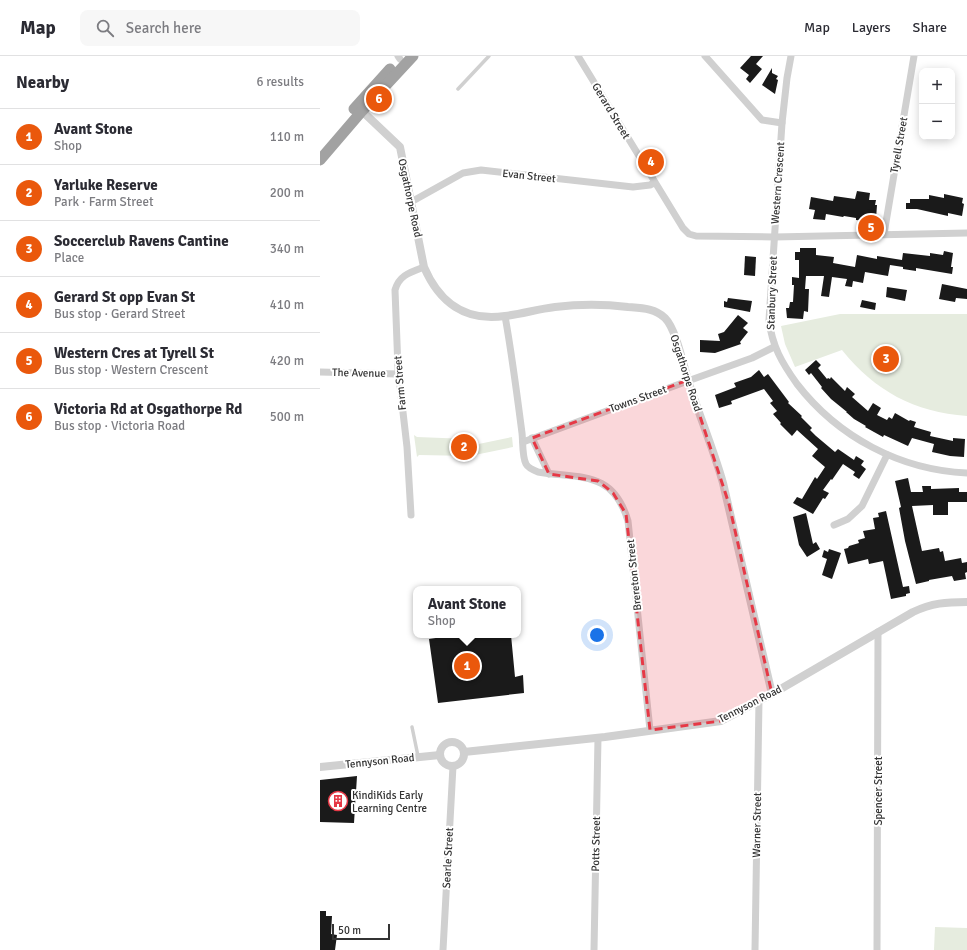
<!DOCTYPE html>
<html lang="en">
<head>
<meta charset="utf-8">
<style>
  :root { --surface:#fff; --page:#f7f7f7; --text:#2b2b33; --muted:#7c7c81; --line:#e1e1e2; --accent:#ea580c }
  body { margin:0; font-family:Signika,sans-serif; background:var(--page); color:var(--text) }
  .controls { position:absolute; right:12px; top:12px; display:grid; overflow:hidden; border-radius:8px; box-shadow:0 2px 10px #0003 }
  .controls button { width:36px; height:36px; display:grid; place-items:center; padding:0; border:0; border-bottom:1px solid var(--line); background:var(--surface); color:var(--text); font:20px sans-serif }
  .scale { position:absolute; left:12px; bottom:10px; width:58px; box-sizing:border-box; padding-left:4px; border:2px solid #333; border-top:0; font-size:11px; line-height:14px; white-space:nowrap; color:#333; -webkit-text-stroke:3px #fff; paint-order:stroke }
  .you { position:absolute; left:277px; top:579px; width:14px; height:14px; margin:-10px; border:3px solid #fff; border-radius:50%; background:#1a73e8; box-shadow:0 0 0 6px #1a73e833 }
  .badge { display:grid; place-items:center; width:26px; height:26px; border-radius:50%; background:var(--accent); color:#fff; font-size:13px; font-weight:700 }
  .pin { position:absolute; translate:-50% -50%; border:2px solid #fff; box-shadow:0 1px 4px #0006 }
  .popup { position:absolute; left:93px; top:530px; width:108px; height:52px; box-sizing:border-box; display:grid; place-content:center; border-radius:8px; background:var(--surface); filter:drop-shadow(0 1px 3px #0005); font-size:13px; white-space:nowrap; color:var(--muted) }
  .popup b { font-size:15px; color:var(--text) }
  .popup::after { content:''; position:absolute; left:50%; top:100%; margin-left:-8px; border:8px solid transparent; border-top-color:var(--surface) }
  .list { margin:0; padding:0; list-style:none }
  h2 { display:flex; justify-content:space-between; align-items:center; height:52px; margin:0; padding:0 16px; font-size:17px }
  h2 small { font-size:13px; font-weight:400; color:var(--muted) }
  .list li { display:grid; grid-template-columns:26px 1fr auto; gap:12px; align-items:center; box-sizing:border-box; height:56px; padding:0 16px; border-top:1px solid var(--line) }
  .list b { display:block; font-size:15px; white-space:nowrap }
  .list p { margin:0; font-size:13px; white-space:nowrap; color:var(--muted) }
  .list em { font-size:13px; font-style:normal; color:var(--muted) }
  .icon { flex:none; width:22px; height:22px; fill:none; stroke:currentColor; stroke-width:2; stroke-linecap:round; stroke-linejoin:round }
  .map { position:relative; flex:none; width:647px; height:894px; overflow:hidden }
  header { display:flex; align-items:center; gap:24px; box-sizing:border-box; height:56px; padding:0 20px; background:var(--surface); border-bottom:1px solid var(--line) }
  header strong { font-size:19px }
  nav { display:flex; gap:22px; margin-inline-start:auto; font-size:14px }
  .search { width:280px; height:36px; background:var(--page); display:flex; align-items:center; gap:10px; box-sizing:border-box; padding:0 14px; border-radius:8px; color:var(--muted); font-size:15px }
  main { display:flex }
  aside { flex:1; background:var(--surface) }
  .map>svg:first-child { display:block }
</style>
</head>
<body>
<header>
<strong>Map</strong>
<div class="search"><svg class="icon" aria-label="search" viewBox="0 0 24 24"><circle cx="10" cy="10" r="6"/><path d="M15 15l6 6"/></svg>Search here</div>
<nav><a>Map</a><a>Layers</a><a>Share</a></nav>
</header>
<main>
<aside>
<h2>Nearby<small>6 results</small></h2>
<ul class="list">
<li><span class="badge">1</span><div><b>Avant Stone</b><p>Shop</p></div><em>110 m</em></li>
<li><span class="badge">2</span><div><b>Yarluke Reserve</b><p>Park · Farm Street</p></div><em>200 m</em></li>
<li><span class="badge">3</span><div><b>Soccerclub Ravens Cantine</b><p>Place</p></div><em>340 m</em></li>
<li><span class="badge">4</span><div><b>Gerard St opp Evan St</b><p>Bus stop · Gerard Street</p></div><em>410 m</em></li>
<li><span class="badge">5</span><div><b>Western Cres at Tyrell St</b><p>Bus stop · Western Crescent</p></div><em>420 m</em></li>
<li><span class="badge">6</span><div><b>Victoria Rd at Osgathorpe Rd</b><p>Bus stop · Victoria Road</p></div><em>500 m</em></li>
</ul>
</aside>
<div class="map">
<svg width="647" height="894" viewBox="0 0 647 894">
  <rect width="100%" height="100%" fill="#fff"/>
  <!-- green -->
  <g fill="#e6ecdf">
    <path d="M520,258H647V360C594,356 555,335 522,294L475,311L465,288L461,270Z"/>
    <path d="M94,379L97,381L148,383L149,390L192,381L193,391L150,400L99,399L97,401Z"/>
    <path d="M615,871L647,872V894H614Z"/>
  </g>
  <!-- building -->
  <g fill="#1a1a1a">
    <path d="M431,0H443L436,8L442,13L430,27L426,23L429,19L420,12Z"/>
    <path d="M452,12V17L458,20L456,23L458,24L455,38L442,29Z"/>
    <path d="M537,135L550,137L549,144H556L555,149H557L556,163L544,162V165L536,164V162L524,160L523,161L506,158L505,164L493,163L495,154L489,153L491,141L513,145L514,140L535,143Z"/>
    <path d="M624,138L643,142L642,147L644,148L642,160L628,157V160L597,153H586V147H590V143H609V139L624,142Z"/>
    <path d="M480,192H496V199L514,201L513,207L535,211L537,199L557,203V200L582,204L583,197L610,200V197L623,199L624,195L633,197L631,211H633L632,218L596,212V215L583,213V211L570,209L568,220L545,216L543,227L533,225L532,231L525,230L527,223L512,221L509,241L501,240L504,220H486L485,233H489L488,256L484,255L483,263L467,262L466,252H469L470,246H473L474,229H472V221L479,222V204H475V196H480Z"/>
    <path d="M425,200L436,201L435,220L424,219Z"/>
    <path d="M622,228L647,233V243L636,242L635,246L619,243Z"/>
    <path d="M567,231L587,234L585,245L566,241Z"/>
    <path d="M408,242L432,245L430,256L404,251V245L407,246Z"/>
    <path d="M542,244L556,247L555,254L540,251Z"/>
    <path d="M418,259L428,267L423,272L428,276L420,286L421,288L395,297L380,296V284L400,285L398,278L404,276Z"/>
    <rect x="558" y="293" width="16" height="19"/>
    <path d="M496,304L501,309L498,312L507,323L508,322L510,323L511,321L525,335L527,331L535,338L532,341L548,355L553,347L561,352L557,359L567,364L569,361L572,363L575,357L589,365L590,364L596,366L594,371L611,376L610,380L633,385V382L645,383L644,401L630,400L612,396L614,388L592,382L588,390L564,379L563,381L545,371L546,370L534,363L526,356H527L511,343L501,332L502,331L491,317L489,319L485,314Z"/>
    <path d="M439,314L444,321L448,318L469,346L468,347L482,360L481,361L492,372L490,374L496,380L515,396L518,393L534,404L536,400L544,405L541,409L546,413L539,423L533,419L535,416L523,408L512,424L511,423L503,434L509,437L505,443L503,442L493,458L473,447L477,441L482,443L495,421L497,423L505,411L492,400L498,393L477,374L472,380L460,368L461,367L453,358L457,355L450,347L453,345L444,333L411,345L412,348L399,352L395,339L416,331L414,327L431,321Z"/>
    <path d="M588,422L591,436H603L602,430H611V433L639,432V436H647V446H628V459H613V449L592,450L602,495L619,492L620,496L623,495L625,505L641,502L642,507L647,506V516L645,517L646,523L634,525L632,520L609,524V525L596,528L585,485L579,452L581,451L575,425Z"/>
    <path d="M566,455L583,531L589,530L590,537L586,538V540L571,543L563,505L549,508L548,503L528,508L524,493L528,492L529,490L539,487L538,484L545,482L543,475L555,473L553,462L559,461L558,457Z"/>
    <path d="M486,457L493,488L496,486L500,493L487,501L479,489L473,461Z"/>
    <path d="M509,493L521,497L512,523L502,519L507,503L502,501L504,494L508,496Z"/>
    <path d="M136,579H191L195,621L203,619L204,637L118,647L109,583Z"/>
    <path d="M37,720L34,767L0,766V724Z"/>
    <path d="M0,855H6V860H12L11,878L17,879L15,894H0Z"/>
  </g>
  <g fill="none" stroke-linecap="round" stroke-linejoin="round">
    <!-- service -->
    <g stroke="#d0d0d0" stroke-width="3.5">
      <path d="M138,33L169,0"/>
      <path d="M92,671L98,700"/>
    </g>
    <!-- minor -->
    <g stroke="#d0d0d0" stroke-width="7">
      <path d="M78,0L80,3"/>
      <path d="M258,0L363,172L369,178L376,180L454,181L647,177"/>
      <path d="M385,0L442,64L462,67"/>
      <path d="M471,0L467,22L462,67L449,264C452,290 462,307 477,328C518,381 580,414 647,417"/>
      <path d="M91,146L143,117L161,114L313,131L330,129L334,127"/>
      <path d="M564,178L594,0"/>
      <path d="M185,260C192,299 197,338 202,377C203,385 202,401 206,408C208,412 213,414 218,416C260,423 293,414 308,465L330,674"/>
      <path d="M0,316L78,318"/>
      <path d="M212,382L229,418"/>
      <path d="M203,386L365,326L432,302L454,291"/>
      <path d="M91,459L87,391L78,313L75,234C79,219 91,216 104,211"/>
      <path d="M514,469L528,463L542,450L567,399"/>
      <path d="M123,894L133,710"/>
      <path d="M274,894L278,682"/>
      <path d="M435,894L439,644"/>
      <path d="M557,894L558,576"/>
    </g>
    <!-- tertiary -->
    <g stroke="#d0d0d0" stroke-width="8">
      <path d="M42,55L80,91L104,211C119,246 145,266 185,260C202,258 218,253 235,251C259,248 284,248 308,251C321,252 335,252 345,262C356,273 363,308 368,324C379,359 393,392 403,427L452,638"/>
      <circle cx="132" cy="698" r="12"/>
      <path d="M144,696L285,681L401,665L452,638L593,556C612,547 626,546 647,546"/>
      <path d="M0,711L120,699"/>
    </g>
    <!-- trunk -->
    <g stroke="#a2a2a2" stroke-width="11">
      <path d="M34,53L70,13"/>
      <path d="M0,104L42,55L93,0"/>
    </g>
  </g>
  <!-- marked area -->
  <path fill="#e63946" fill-opacity="0.2" stroke="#e63946" stroke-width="3" stroke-dasharray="8 5" stroke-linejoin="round" d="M368,324L409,448L452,638L401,665L330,674L306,458L293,437L278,425L229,418L212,382Z"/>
  <!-- icons -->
  <defs>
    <symbol id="building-ring" viewBox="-11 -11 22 22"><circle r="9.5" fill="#fff" stroke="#e63946" stroke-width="1.5"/><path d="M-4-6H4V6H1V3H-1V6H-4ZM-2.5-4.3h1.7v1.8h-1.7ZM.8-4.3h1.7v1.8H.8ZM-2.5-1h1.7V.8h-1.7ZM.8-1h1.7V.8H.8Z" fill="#e63946"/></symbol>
  </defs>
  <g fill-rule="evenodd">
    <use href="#building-ring" x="7" y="734" width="22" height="22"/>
  </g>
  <g text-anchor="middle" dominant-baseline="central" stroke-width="4" stroke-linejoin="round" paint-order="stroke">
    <!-- street labels -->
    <g font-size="11" fill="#333" stroke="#fff">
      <text transform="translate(291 55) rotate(59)">Gerard Street</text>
      <text transform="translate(579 89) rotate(-80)">Tyrell Street</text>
      <text transform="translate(209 120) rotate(6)">Evan Street</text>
      <text transform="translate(458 127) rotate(-86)">Western Crescent</text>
      <text transform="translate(90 142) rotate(78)">Osgathorpe Road</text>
      <text transform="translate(452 237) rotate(-88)">Stanbury Street</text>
      <text transform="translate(39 317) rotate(1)">The Avenue</text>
      <text transform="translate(366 317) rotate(72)">Osgathorpe Road</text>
      <text transform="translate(80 327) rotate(-95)">Farm Street</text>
      <text transform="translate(318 343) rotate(-20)">Towns Street</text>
      <text transform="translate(314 519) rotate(-96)">Brereton Street</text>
      <text transform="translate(430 648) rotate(-27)">Tennyson Road</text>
      <text transform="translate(60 705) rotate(-6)">Tennyson Road</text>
      <text transform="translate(558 735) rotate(-90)">Spencer Street</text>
      <text transform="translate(437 769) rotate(-89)">Warner Street</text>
      <text transform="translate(276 788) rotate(-89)">Potts Street</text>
      <text transform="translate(128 802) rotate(-87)">Searle Street</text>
    </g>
    <!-- poi labels -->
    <g font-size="11" fill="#333" stroke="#fff" text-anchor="start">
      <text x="32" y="739">KindiKids Early<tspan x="32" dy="13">Learning Centre</tspan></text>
    </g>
  </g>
</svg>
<div class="controls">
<button>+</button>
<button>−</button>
</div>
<div class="scale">50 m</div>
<div class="you"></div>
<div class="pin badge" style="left:147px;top:610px">1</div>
<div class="popup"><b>Avant Stone</b>Shop</div>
<div class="pin badge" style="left:144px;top:391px">2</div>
<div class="pin badge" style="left:566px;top:303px">3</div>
<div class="pin badge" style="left:331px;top:106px">4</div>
<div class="pin badge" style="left:551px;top:172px">5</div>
<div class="pin badge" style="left:59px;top:43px">6</div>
</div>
</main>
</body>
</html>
